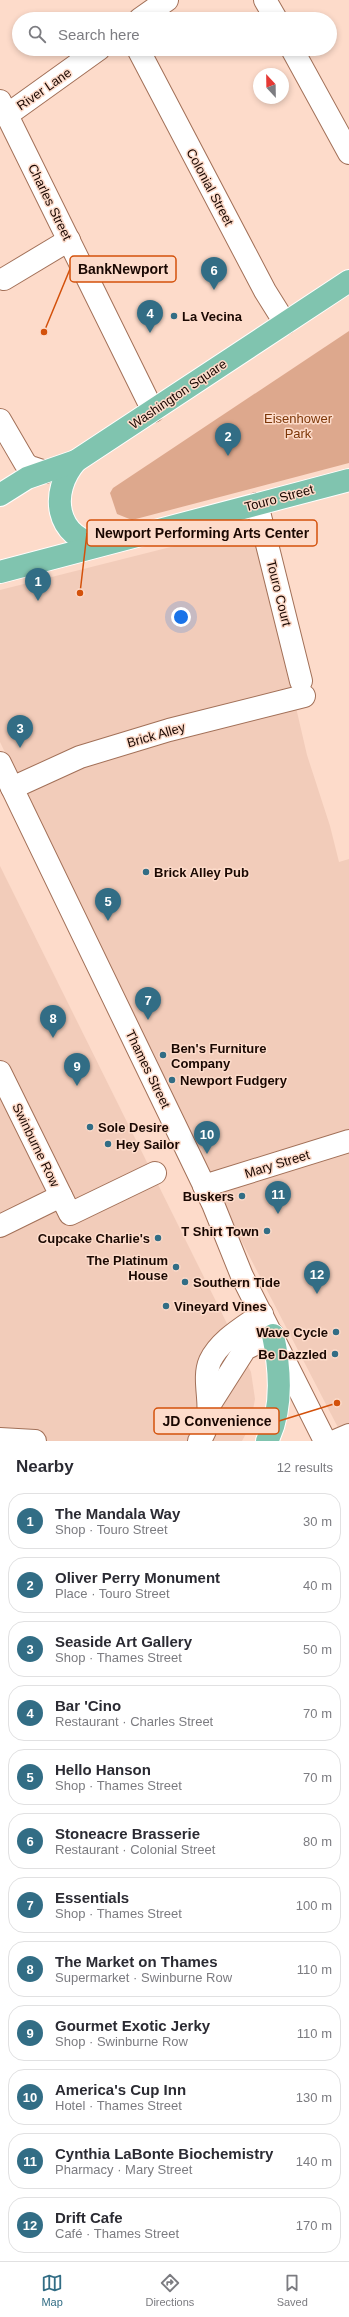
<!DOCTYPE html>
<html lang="en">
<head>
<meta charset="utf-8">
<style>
  :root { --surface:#fff; --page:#f2f2f3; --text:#2b2b33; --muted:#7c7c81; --line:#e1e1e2; --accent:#326d85 }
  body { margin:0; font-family:Helvetica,sans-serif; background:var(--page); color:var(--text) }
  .compass { position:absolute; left:253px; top:68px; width:36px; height:36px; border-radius:50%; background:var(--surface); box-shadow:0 2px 6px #0003; rotate:338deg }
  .you { position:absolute; left:181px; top:617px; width:14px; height:14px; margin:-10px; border:3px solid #fff; border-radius:50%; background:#1a73e8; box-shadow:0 0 0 6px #1a73e833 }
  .badge { display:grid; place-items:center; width:26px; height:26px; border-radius:50%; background:var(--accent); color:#fff; font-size:13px; font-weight:700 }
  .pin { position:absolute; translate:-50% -33px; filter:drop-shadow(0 1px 2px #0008) }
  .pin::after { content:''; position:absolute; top:21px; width:14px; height:12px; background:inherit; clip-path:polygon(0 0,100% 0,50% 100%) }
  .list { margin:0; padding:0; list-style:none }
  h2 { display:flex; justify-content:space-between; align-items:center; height:52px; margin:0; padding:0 16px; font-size:17px }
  h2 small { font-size:13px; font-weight:400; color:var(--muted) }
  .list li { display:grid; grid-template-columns:26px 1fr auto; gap:12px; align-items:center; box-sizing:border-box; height:56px; margin:0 8px 8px; padding:0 8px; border:1px solid var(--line); border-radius:16px }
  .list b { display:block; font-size:15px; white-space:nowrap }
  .list p { margin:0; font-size:13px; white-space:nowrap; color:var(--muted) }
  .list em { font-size:13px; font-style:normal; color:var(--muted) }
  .icon { flex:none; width:22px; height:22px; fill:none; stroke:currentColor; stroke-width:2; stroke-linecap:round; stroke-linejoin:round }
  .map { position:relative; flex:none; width:349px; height:1441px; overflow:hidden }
  .search { position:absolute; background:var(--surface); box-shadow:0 2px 6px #0003; left:12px; right:12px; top:12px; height:44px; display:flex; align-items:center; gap:10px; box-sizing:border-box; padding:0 14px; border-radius:22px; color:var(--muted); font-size:15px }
  .sheet { height:820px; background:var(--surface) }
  nav { display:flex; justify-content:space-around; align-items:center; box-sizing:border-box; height:56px; border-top:1px solid var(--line); background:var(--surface); font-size:11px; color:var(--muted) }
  nav a { display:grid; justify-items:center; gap:2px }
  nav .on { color:var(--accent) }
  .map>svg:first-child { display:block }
</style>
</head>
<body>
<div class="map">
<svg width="349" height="1441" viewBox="0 0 349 1441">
  <rect width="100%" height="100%" fill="#fddbca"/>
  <!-- built -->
  <g fill="#f2ccba">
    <path d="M254,526L307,755L330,826L339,862L349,859V1441H345L212,1184L0,742V590Z"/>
    <path d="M0,866L251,1372L255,1399L250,1426L242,1441H0Z"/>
  </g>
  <!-- green -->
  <path fill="#dda88d" d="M349,331V463L132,520L117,514L110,493L113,488Z"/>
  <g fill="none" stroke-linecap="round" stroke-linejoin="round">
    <defs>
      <g id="minor">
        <path d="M265,0L276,19"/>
        <path d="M140,19L167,0"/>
        <path d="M138,49L265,291L285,323"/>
        <path d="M292,49L349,153"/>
        <path d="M0,101L153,411"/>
        <path d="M7,115L99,49"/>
        <path d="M4,279L69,240"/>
        <path d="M0,420L25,463L30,467L45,472"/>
        <path d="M257,504L301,681"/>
        <path d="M0,763L213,1204L242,1276L325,1441"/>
        <path d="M12,788L80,757L169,730L304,696"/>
        <path d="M0,1072L70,1214L155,1173"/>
        <path d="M204,1186L349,1141"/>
        <path d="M0,1226L61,1196"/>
        <path d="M210,1404L245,1349L273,1335"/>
        <path d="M0,1439L35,1441"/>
        <path d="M199,1441C219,1415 200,1384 210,1361C220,1340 244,1327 262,1314"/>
        <path d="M335,1441L349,1435"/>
      </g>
      <g id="major">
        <path d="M76,461C49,492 55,538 100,545"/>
        <path d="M0,495L27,478L76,461L349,281"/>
        <path d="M0,572L349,480"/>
        <path d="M267,1441C283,1410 280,1368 273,1335"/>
      </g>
    </defs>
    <!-- minor casing -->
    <use href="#minor" stroke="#a27058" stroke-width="24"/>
    <!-- major casing -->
    <use href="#major" stroke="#fff" stroke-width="24"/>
    <!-- minor -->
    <use href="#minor" stroke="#fff" stroke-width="22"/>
    <!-- major -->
    <use href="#major" stroke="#80c4af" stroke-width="22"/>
  </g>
  <!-- markers -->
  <g fill="#326d85" stroke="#fddbca" stroke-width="1.5">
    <circle cx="174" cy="316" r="4"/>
    <circle cx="146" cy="872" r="4"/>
    <circle cx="163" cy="1055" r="4"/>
    <circle cx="172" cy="1080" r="4"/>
    <circle cx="90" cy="1127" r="4"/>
    <circle cx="108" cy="1144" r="4"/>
    <circle cx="242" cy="1196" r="4"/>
    <circle cx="267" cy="1231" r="4"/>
    <circle cx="158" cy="1238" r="4"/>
    <circle cx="176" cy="1267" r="4"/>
    <circle cx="185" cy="1282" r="4"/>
    <circle cx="166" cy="1306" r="4"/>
    <circle cx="336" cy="1332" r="4"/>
    <circle cx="335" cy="1354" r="4"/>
  </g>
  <g text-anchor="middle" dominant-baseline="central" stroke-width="3" stroke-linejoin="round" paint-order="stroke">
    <!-- street labels -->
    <g font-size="13" fill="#1a0802" stroke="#fddbca">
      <text transform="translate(44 89) rotate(-35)">River Lane</text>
      <text transform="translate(210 187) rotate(62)">Colonial Street</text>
      <text transform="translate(50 202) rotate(64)">Charles Street</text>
      <text transform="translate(178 394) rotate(-34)">Washington Square</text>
      <text transform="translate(279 498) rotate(-15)">Touro Street</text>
      <text transform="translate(279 593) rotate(76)">Touro Court</text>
      <text transform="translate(156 735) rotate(-16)">Brick Alley</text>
      <text transform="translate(148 1069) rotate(64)">Thames Street</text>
      <text transform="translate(36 1145) rotate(64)">Swinburne Row</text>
      <text transform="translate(277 1164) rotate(-17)">Mary Street</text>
    </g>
    <!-- poi labels -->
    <g font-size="13" font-weight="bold" fill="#1a0802" stroke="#fddbca" text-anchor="start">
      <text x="182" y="316">La Vecina</text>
      <text x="154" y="872">Brick Alley Pub</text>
      <text x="171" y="1048">Ben's Furniture<tspan x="171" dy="15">Company</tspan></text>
      <text x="180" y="1080">Newport Fudgery</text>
      <text x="98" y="1127">Sole Desire</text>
      <text x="116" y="1144">Hey Sailor</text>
      <text x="234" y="1196" text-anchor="end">Buskers</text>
      <text x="259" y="1231" text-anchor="end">T Shirt Town</text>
      <text x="150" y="1238" text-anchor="end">Cupcake Charlie's</text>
      <text x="168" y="1260" text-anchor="end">The Platinum<tspan x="168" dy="15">House</tspan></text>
      <text x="193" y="1282">Southern Tide</text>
      <text x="174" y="1306">Vineyard Vines</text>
      <text x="328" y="1332" text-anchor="end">Wave Cycle</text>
      <text x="327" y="1354" text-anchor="end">Be Dazzled</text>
    </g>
    <!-- park labels -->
    <g font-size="13" fill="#7c3607" stroke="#fddbca">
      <text x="298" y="418">Eisenhower<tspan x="298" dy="15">Park</tspan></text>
    </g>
  </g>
  <!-- callouts -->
  <path fill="none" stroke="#d3510b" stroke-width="1.5" d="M44 332L70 269M80 593L87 533M337 1403L279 1421"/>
  <g fill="#d3510b" stroke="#fddbca" stroke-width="1.5">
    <circle cx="44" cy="332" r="4"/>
    <circle cx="80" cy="593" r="4"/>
    <circle cx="337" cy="1403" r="4"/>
  </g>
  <g fill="#fddbca" stroke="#d3510b" stroke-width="1.5">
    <rect x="70" y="256" width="106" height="26" rx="4"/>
    <rect x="87" y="520" width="230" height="26" rx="4"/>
    <rect x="154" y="1408" width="125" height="26" rx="4"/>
  </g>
  <g font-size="14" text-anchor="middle" font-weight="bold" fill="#1a0802">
    <text x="123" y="274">BankNewport</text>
    <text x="202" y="538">Newport Performing Arts Center</text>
    <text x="217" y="1426">JD Convenience</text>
  </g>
</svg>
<svg class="compass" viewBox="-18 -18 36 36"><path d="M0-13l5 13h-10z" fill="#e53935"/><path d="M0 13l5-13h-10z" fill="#7c7c81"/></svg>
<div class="you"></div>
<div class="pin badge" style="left:38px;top:601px">1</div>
<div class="pin badge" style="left:228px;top:456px">2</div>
<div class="pin badge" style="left:20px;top:748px">3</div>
<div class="pin badge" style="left:150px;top:333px">4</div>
<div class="pin badge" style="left:108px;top:921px">5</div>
<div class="pin badge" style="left:214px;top:290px">6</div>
<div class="pin badge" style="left:148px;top:1020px">7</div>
<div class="pin badge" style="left:53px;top:1038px">8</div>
<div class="pin badge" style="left:77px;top:1086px">9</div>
<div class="pin badge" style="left:207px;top:1154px">10</div>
<div class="pin badge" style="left:278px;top:1214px">11</div>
<div class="pin badge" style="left:317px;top:1294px">12</div>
<div class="search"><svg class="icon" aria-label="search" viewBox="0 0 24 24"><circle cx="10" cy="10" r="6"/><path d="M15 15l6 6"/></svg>Search here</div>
</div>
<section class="sheet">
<h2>Nearby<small>12 results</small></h2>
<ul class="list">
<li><span class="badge">1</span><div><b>The Mandala Way</b><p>Shop · Touro Street</p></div><em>30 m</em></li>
<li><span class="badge">2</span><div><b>Oliver Perry Monument</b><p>Place · Touro Street</p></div><em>40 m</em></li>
<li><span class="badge">3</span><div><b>Seaside Art Gallery</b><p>Shop · Thames Street</p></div><em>50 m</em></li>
<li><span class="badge">4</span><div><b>Bar 'Cino</b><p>Restaurant · Charles Street</p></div><em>70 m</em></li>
<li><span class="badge">5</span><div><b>Hello Hanson</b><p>Shop · Thames Street</p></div><em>70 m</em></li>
<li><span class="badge">6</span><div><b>Stoneacre Brasserie</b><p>Restaurant · Colonial Street</p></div><em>80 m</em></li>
<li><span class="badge">7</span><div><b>Essentials</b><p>Shop · Thames Street</p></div><em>100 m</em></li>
<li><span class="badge">8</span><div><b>The Market on Thames</b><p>Supermarket · Swinburne Row</p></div><em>110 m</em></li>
<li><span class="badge">9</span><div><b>Gourmet Exotic Jerky</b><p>Shop · Swinburne Row</p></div><em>110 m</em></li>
<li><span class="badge">10</span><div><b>America's Cup Inn</b><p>Hotel · Thames Street</p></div><em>130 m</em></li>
<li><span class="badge">11</span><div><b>Cynthia LaBonte Biochemistry</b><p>Pharmacy · Mary Street</p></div><em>140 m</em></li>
<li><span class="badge">12</span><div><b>Drift Cafe</b><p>Café · Thames Street</p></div><em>170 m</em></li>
</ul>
</section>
<nav>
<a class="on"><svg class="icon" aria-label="map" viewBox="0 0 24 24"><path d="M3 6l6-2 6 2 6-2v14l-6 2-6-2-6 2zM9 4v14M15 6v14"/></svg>Map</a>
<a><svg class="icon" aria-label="directions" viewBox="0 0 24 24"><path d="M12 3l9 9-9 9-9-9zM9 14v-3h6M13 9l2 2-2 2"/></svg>Directions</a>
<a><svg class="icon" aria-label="saved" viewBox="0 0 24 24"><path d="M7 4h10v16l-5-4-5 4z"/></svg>Saved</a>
</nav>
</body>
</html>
